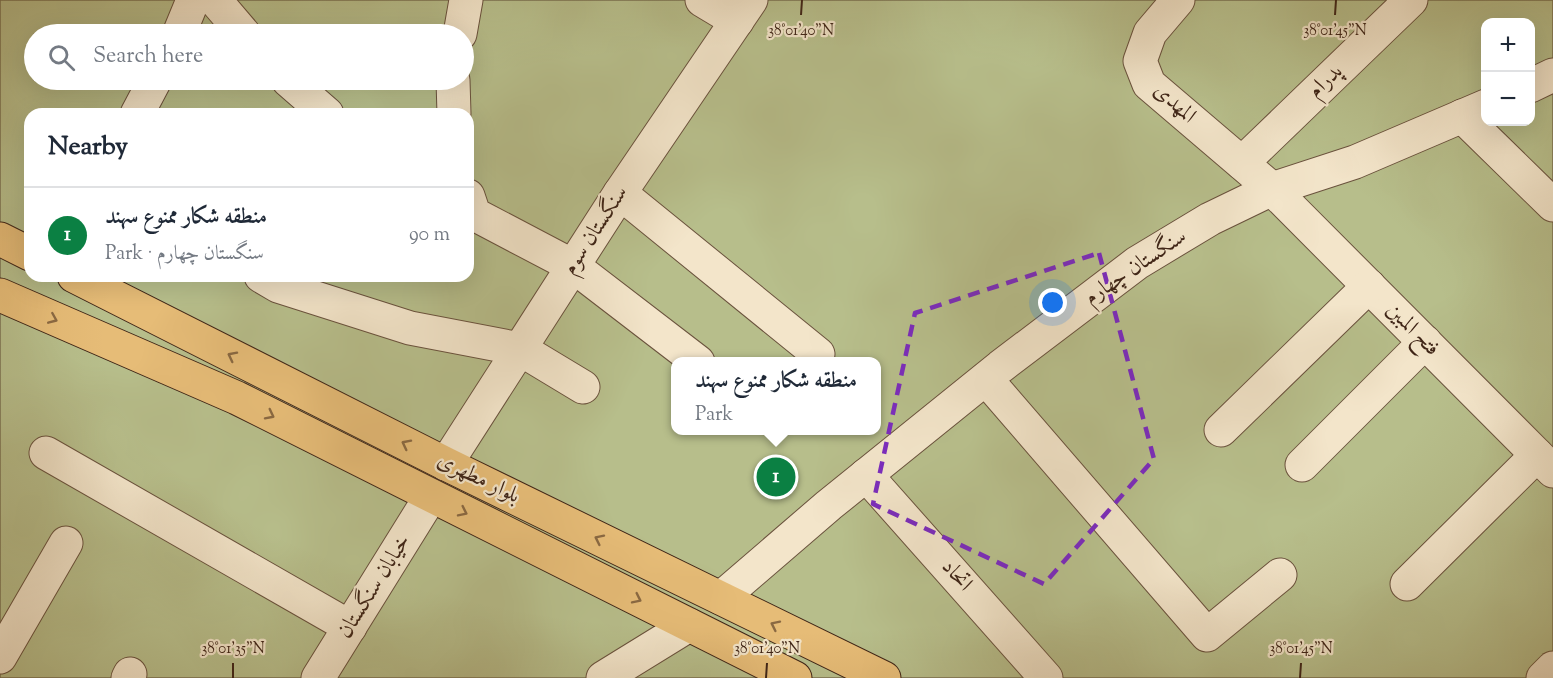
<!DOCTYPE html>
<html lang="en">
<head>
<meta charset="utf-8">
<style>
  :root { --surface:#fff; --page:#f6f6f7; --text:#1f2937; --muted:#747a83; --line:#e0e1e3; --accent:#0b8043 }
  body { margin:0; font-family:"Sorts Mill Goudy",Amiri,serif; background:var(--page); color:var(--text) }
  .controls { position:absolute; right:18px; top:18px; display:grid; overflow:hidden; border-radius:12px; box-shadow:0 6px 24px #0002 }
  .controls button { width:54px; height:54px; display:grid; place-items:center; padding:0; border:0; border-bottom:2px solid var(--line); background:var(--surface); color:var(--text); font:30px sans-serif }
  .you { position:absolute; left:1053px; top:303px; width:21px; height:21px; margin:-15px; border:4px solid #fff; border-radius:50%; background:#1a73e8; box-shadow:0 0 0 9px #1a73e833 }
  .badge { display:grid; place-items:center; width:39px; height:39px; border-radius:50%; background:var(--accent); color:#fff; font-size:20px; font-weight:700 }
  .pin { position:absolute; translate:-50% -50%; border:3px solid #fff; box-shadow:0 2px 6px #0006 }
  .popup { position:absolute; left:671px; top:357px; width:210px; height:78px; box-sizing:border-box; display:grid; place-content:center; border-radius:12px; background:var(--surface); filter:drop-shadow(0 2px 4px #0005); font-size:20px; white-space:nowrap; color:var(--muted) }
  .popup b { font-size:22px; color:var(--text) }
  .popup::after { content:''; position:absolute; left:50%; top:100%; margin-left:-12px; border:12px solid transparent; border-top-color:var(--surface) }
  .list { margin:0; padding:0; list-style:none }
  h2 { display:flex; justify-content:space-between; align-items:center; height:78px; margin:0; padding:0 24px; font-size:26px }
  h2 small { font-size:20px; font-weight:400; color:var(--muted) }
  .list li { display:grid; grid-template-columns:39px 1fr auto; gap:18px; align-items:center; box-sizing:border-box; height:96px; padding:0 24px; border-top:2px solid var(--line) }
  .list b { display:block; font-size:22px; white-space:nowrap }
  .list p { margin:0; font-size:20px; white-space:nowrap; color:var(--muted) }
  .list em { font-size:20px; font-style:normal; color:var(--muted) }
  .icon { flex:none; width:33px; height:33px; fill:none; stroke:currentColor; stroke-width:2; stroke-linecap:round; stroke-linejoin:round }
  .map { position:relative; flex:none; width:1553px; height:678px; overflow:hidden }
  .search { position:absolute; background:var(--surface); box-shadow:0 6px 24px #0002; left:24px; top:24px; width:450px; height:66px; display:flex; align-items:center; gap:15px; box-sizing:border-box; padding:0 21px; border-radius:33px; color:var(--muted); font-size:22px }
  .panel { position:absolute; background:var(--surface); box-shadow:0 6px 24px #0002; left:24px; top:108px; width:450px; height:174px; border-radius:18px }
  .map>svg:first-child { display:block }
</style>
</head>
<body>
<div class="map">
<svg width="1553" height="678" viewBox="0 0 1553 678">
  <rect width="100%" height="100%" fill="#edd7ae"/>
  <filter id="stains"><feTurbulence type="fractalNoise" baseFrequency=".00333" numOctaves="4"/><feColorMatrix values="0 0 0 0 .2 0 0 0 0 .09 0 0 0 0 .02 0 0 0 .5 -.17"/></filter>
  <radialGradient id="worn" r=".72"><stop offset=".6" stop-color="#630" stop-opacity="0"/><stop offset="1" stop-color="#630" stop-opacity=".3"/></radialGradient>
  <!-- green -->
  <path fill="#b7be8b" stroke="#7b7251" stroke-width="1.5" fill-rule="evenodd" d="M0,0H1553V678H0ZM1486,22H1530V122H1486ZM34,34H464V80H34ZM30,114H468V276H30ZM676,362H876V430H676Z"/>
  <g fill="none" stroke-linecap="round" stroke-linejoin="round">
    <defs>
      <g id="minor">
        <path d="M215,0L244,34"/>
        <path d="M702,0L737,21"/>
        <path d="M1178,0L1150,33L1140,61L1149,84L1272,189L1553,471"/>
        <path d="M179,34L193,0"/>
        <path d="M460,34L466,0"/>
        <path d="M288,80L327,114"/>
        <path d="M453,80L454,114"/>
        <path d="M1530,86L1553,75"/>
        <path d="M137,114L155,80"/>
        <path d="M1462,116L1553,205"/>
        <path d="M1242,163L1411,0"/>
        <path d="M620,193L818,354"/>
        <path d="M468,196L474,214L573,266L698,362"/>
        <path d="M261,276L278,286L410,328L520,349L583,387"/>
        <path d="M986,379L1207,635L1280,575"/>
        <path d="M1221,430L1369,286"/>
        <path d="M46,453L350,627"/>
        <path d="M446,464L620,193L751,0"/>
        <path d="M1302,465L1425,342"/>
        <path d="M866,475L1046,678"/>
        <path d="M1407,584L1537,455"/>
        <path d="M721,598L829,505L1000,367L1137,263L1210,219L1272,189L1355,162L1486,106"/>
        <path d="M0,657L66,543"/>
        <path d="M128,678L130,674"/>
        <path d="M318,678L431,496"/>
        <path d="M603,678L689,625"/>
        <path d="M1543,678L1553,668"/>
      </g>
      <g id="major">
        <path d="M0,239L30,254"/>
        <path d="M74,276L446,464L884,678"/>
        <path d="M0,295L237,398L795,678"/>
      </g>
    </defs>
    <!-- minor casing -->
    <use href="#minor" stroke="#6a523d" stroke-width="35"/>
    <!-- major casing -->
    <use href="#major" stroke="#3f2517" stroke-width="35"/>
    <!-- minor -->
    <use href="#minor" stroke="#f3e5ca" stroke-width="33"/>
    <!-- major -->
    <use href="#major" stroke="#e6bc77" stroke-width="33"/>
  </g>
  <!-- one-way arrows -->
  <defs><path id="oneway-chevron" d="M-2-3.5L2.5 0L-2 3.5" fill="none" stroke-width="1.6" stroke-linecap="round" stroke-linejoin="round" transform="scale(1.5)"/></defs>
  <g stroke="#8a6942">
    <use href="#oneway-chevron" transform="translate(53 319) rotate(23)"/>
    <use href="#oneway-chevron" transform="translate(232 356) rotate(-153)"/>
    <use href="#oneway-chevron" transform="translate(270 415) rotate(27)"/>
    <use href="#oneway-chevron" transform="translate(406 444) rotate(-153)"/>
    <use href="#oneway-chevron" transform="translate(463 512) rotate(26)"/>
    <use href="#oneway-chevron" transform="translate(599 539) rotate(-154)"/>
    <use href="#oneway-chevron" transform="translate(637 599) rotate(26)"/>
    <use href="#oneway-chevron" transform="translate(775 625) rotate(-154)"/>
  </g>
  <!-- marked area -->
  <path fill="none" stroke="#7b2cbf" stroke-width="4.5" stroke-dasharray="12 8" stroke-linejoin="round" d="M1099,253L1154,459L1044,584L873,504L915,313Z"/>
  <!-- ticks -->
  <path fill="none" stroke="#3f2517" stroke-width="2" d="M801,15L802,0M1335,15L1336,0M233,678V663M766,678L767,663M1300,678L1301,663"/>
  <g text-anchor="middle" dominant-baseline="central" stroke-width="4.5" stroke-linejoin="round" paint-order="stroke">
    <!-- street labels -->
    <g font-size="22" fill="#3f2517" stroke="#f3e5ca">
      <text transform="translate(1326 82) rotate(-44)">پدرام</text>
      <text transform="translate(1174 104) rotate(42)">المهدی</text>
      <text transform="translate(596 231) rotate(-57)">سنگستان سوم</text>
      <text transform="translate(1136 268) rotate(-34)">سنگستان چهارم</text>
      <text transform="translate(1412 330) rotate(45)">فتح المبین</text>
      <text transform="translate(478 479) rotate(26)">بلوار مطهری</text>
      <text transform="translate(956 576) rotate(49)">اتحاد</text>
      <text transform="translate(375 587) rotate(-58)">خیابان سنگستان</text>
    </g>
  </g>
  <g font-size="15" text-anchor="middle" fill="#3f2517" stroke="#f3e5ca" stroke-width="4.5" stroke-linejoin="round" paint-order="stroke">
    <text x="801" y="35">38°01'40"N</text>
    <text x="1335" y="35">38°01'45"N</text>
    <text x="233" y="653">38°01'35"N</text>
    <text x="767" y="653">38°01'40"N</text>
    <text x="1301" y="653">38°01'45"N</text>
  </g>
  <rect width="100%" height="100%" filter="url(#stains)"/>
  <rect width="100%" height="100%" fill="url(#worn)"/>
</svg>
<div class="controls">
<button>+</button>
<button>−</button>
</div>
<div class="you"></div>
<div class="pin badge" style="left:776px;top:477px">1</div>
<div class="popup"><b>منطقه شکار ممنوع سهند</b>Park</div>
<div class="search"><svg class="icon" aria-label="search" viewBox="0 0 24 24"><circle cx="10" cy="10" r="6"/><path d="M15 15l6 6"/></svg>Search here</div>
<section class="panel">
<h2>Nearby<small></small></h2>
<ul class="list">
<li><span class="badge">1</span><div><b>منطقه شکار ممنوع سهند</b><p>Park · سنگستان چهارم</p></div><em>90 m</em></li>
</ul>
</section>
</div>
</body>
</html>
